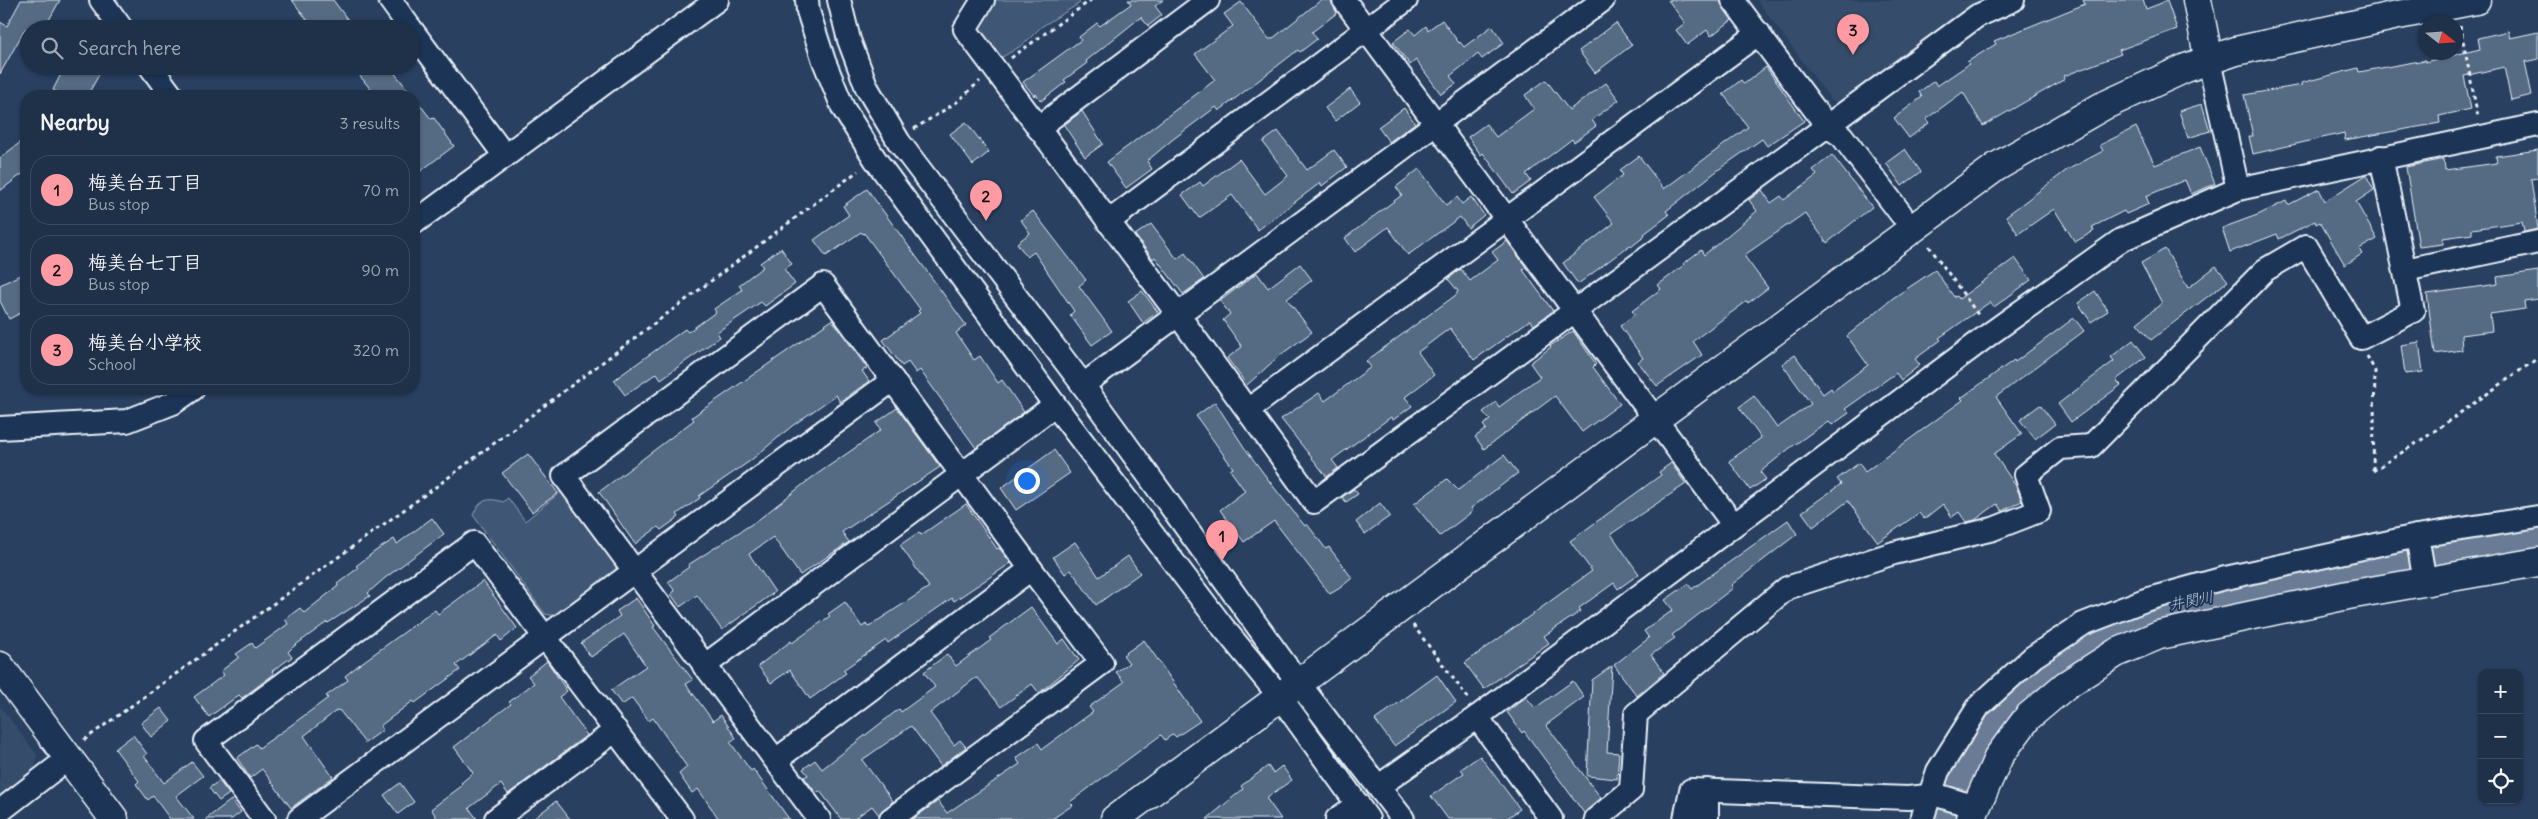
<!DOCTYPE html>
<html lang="en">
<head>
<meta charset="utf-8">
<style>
  :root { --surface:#1f3049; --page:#2c3c53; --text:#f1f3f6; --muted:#a1a9b4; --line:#3c4b61; --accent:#ff9aa2 }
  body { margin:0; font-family:Delius,"Klee One",sans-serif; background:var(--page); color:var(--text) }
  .controls { position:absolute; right:15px; bottom:15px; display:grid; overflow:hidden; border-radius:10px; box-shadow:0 1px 4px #0004 }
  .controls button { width:45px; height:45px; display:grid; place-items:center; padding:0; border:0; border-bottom:1px solid var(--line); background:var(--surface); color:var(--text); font:25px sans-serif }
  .compass { position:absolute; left:2418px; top:15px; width:45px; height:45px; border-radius:50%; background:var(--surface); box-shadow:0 1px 4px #0004; rotate:107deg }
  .you { position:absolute; left:1026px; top:480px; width:18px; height:18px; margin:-12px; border:4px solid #fff; border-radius:50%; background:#1a73e8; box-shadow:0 0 0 8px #1a73e833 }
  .badge { display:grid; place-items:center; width:32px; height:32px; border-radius:50%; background:var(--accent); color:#111; font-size:16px; font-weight:700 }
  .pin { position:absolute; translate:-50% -41px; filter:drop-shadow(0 1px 2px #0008) }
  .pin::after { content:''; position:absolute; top:26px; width:18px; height:15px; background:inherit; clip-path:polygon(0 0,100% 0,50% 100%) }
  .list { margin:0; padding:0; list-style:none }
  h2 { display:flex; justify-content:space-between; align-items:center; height:65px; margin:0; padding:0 20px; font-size:21px }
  h2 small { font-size:16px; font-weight:400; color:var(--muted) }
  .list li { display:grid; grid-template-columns:32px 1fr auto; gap:15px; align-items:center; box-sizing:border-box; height:70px; margin:0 10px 10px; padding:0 10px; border:1px solid var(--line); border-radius:20px }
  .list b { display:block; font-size:19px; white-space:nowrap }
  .list p { margin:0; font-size:16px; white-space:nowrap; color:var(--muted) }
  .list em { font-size:16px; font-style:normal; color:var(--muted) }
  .icon { flex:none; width:28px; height:28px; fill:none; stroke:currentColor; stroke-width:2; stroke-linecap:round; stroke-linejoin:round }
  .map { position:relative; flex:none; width:2538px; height:819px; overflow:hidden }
  .search { position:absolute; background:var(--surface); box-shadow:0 1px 4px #0004; left:20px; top:20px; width:400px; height:55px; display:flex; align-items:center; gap:12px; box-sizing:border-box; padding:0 18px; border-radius:28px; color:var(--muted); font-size:19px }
  .panel { position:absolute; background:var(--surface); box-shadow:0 1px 4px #0004; left:20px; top:90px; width:400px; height:305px; border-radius:20px }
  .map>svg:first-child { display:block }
</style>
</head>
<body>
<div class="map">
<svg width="2538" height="819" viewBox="0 0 2538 819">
  <rect width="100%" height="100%" fill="#294061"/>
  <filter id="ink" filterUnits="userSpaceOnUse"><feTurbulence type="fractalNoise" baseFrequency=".02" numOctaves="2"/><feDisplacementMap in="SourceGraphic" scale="10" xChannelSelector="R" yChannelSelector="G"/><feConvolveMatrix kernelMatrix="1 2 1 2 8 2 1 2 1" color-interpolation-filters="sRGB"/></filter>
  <g filter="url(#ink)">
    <!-- built -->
    <g fill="#364d6b">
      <path d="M1757,0H1990L1843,102L1832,101Z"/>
      <path d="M0,706L37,755L34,773L0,798Z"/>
    </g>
    <!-- green -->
    <g fill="#415774" stroke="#94a4b6">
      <path d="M993,0H1077L1080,3L1041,27L1024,44L999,59C977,30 972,32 993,0Z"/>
      <path d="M563,490L616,561L615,574L557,616L545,614L473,515C480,500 487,497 503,502L508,498L525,521Z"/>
    </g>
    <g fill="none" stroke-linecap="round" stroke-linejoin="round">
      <!-- river -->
      <path stroke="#6b7c95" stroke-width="35" d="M1936,819L1972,742L2016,690L2050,661L2101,629L2141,610L2538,532"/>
    </g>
    <!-- building -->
    <g fill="#556a83" stroke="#e8f1f8">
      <path d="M21,0H60L44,29H25L0,74V22L7,26Z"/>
      <path d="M292,0H333L348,20L337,29H314Z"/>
      <path d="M1128,0H1163L1155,6L1162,15L1148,26L1141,17L1086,61L1087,63L1064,80L1066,82L1041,101L1036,94L1034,96L1023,82L1081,40L1079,37L1097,23L1100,26L1131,4Z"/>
      <path d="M1321,0H1330L1337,13L1312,32L1317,39L1300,52L1298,50L1219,111L1216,107L1172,140L1147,161L1152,169L1126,188L1107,162L1215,80L1195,54L1233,26L1224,14L1241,2L1269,39H1272Z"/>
      <path d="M1668,0H1719L1732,20L1711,36L1707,30L1687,45L1676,30L1685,23Z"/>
      <path d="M2083,0H2143L2146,9L2167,1L2177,29L2119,50L2121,54L2064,76L2065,79L1983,126L1963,92L1926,119L1929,123L1909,138L1894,118L1922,97L1919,92L1934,81L1937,86L1969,64L1967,62L1996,44L1994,41L2085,4Z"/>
      <path d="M1442,20L1459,43L1460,42L1464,47L1492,26L1504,43L1482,59L1478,54L1450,76L1456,84L1441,94L1416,60L1410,65L1393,42L1410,29L1415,35L1426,26L1428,30Z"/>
      <path d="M1616,23L1632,45L1595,73L1579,51Z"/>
      <path d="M2508,31L2510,38L2538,32V59L2525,62L2532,95L2511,100L2504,67L2464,76L2471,109L2439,116L2440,123L2345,140L2344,133L2253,154L2249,136H2253L2244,95L2302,85L2301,83L2358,68L2359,72L2425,60V62L2480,49L2478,38Z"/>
      <path d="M65,66H104L87,96H65L53,90Z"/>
      <path d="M352,66H389L413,96H376Z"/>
      <path d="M1766,67L1804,121L1767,146L1762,139L1722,167L1666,211L1669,215L1644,234L1645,236L1631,247L1630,245L1578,284L1563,263L1614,223L1594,197L1623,175L1620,170L1639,156L1664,189L1748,127L1723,94L1741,80L1744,84Z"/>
      <path d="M1546,80L1569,110L1606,83L1619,100L1592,120L1596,126L1574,142L1572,139L1526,174L1531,181L1513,194L1483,153L1481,155L1468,137L1486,124L1496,137L1534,109L1525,95Z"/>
      <path d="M1350,89L1360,102L1335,121L1325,108Z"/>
      <path d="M414,97L431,119L434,118L454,146L414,176Z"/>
      <path d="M2202,104L2210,131L2188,138L2179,111Z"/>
      <path d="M1404,108L1415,123L1389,142L1378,127Z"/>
      <path d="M1082,111L1103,144L1085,157L1064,125Z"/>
      <path d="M966,122L989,152L973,165L950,134Z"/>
      <path d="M2136,127L2155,165L2200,147L2215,184L2191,194L2185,180L2146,196L2149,204L2126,214L2124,211L2092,227L2094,231L2075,242L2054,209L2018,234L2006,216L2067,170L2103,151L2100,145Z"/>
      <path d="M1278,131L1307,170L1334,150L1347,167L1322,186L1320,183L1258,230L1232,195L1199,218L1182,195L1200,182L1203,186L1239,159L1265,194L1288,176L1263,142Z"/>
      <path d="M26,138V171L0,191V158Z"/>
      <path d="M1905,149L1921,172L1902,186L1886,163Z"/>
      <path d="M2538,150V178L2531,179L2538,229L2524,232L2522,222L2472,229V234L2443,238V244L2419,247L2406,167L2444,159L2445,170L2497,163L2496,156Z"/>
      <path d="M1832,155L1872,207L1827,243L1805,213L1746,254L1745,257L1768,288L1748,303L1747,301L1693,341L1702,355L1657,386L1638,362L1643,358L1620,326L1635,314L1632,311L1661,289L1658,285L1684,265L1683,264L1701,250L1704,255L1757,211L1749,200L1762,190L1771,203L1781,196L1784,200L1817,175L1813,170Z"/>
      <path d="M1419,169L1446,205L1457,197L1462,204L1471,197L1484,215L1468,228L1460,217L1408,255L1388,227L1355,252L1345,238L1402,195L1396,187Z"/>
      <path d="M2366,175L2374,190L2356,202L2377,239L2359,249L2362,254L2345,265L2320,222L2316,224L2315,221L2279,239L2277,234L2230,252L2222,228L2260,214L2286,201L2288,205L2319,189L2325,201Z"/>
      <path d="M867,189L966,325L956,333L974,360L980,356L998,383L1002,380L1024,412L976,448L920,370L916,373L908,362L902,366L883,340L920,313L918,311L920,309L864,233L863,234L861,232L826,256L814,240L849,215L843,206Z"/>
      <path d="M1033,211L1086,280L1079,286L1112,331L1092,345L1070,315L1074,311L1034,252L1027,257L1017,243L1030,233L1021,220Z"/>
      <path d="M1151,224L1177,259L1185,253L1204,279L1183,294L1155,257L1153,259L1135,235Z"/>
      <path d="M1507,241L1526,267L1523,270L1553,311L1534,325L1530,320L1474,360L1450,328L1418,352L1434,375L1405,397L1412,406L1393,420L1391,417L1332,460L1338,468L1327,477L1281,419L1319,393L1325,401L1371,367L1366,361L1456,295L1458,291L1448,279L1461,269L1470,281L1498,260L1492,252Z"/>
      <path d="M781,248L792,264L784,269L795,284L765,306L761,302L717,332L720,337L661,379L657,373L625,395L614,380L685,329L688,332L716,312L714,309L742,290L739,285L763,267L760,263Z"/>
      <path d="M2165,249L2188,288L2216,266L2228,281L2151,340L2137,323L2162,303L2141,263Z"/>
      <path d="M2015,258L2031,280L1994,307L1990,302L1939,338L1941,340L1915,359L1920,365L1901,380L1896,373L1845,409L1849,413L1832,425L1828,421L1790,448L1760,472L1766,479L1750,490L1729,461L1761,438L1739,407L1754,396L1777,428L1811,404L1782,364L1795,355L1823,394L1831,388L1833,391L1868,365L1847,336L1893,298L1935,270L1954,297L1957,296L1959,299Z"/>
      <path d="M1300,264L1312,280L1287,299L1312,332L1279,356L1247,385L1227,358L1242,347L1223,320L1230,314L1220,301L1257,273L1268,288Z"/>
      <path d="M2538,271V299L2524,301L2525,309L2490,314L2492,331L2461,335L2462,350L2435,354L2427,294L2498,284L2497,277Z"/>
      <path d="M26,272V310L9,319L0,301V285Z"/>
      <path d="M1142,291L1158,312L1143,323L1128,301Z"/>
      <path d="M2095,291L2108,311L2091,322L2078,303Z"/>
      <path d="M2074,318L2084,331L1996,397L2022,434L1994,454L2016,486L2022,501L2002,511L1997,504L1975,520L1966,522L1959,512L1952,517L1943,504L1924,519L1919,513L1878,542L1848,501L1813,527L1802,512L1841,484L1837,479L1859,463L1865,472L1963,400L1961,398L2014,360L2015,362Z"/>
      <path d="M832,320L867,368L862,371L869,381L840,402L836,395L792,426L750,461L699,496L700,498L677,514L679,517L661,530L658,527L635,544L599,492L694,420L692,417Z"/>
      <path d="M1573,331L1596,364L1593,367L1620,404L1582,432L1555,396L1484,449L1475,437L1486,429L1483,425L1490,420L1483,412L1496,402L1499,407L1540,377L1530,363L1551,347L1550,346Z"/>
      <path d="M2133,340L2146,357L2116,380L2121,385L2071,422L2058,404L2114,361L2111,357Z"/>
      <path d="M2419,342L2423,372L2405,374L2401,345Z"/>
      <path d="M1215,402L1244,447L1276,490L1305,526L1307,524L1326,549L1329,547L1352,578L1340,588L1330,594L1274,521L1244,542L1220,510L1245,491L1230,470L1233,468L1196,416Z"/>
      <path d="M2040,405L2055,424L2035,439L2020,420Z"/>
      <path d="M897,408L940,467L842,532L849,542L800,575L773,537L749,554L775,592L722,630L697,595L680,607L671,594L675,591L668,582L689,567L688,565L758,520L810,479L881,430L876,423Z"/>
      <path d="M1054,450L1070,473L1016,510L1001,488Z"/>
      <path d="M528,454L558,493L532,512L502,473Z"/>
      <path d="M1504,455L1518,473L1471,508L1473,511L1440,536L1414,504L1447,479L1458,490Z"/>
      <path d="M1671,463L1686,484L1611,534L1639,574L1618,589L1614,583L1579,608L1581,611L1544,636L1549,643L1484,689L1465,663L1592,571L1570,541L1661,475L1659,472Z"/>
      <path d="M1354,489L1358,494L1346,502L1342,497Z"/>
      <path d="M1380,503L1390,516L1365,534L1356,522Z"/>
      <path d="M966,504L997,549L999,548L1011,563L954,601L952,598L888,643L886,640L843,670L846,673L810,699L790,670L771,683L758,666L791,641L792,643L830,616L828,614L845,602L862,627L866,624L868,627L929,587L900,545L919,532L921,535Z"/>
      <path d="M432,518L444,534L385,578L368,593L370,596L328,623L327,622L293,647L288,652L292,657L272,671L274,674L242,698L239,695L209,717L194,697L224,675L221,671L239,657L236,654L252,643L255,648L288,624L285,619L300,608L304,613L338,586L337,584L358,568L356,566L374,552L394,539L397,544Z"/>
      <path d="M1788,520L1797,534L1731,585L1733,588L1672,635L1675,638L1651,655L1664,673L1637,696L1614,665L1649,638L1644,631L1673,610L1665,600L1688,584L1692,589Z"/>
      <path d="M1075,542L1099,577L1128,556L1140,573L1096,605L1071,570L1065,574L1053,557Z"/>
      <path d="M483,581L517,628L501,641L497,635L456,665L460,670L415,703L413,701L380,726L383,730L365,743L340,711L337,710L304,736L333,777L291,808L262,769L250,778L237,758L256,744L259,748L290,726L328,698L326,696L348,680L345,676L360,664L435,610L438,614Z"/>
      <path d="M636,598L655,626L653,627L693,680L686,684L713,721L721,715L736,738L730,742L751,771L753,769L789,819H719L698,789L692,793L679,774L687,767L653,718L649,721L632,698L622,705L611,690L646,666L624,634L591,657L581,643L620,616L617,611Z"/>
      <path d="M1031,607L1058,644L1064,639L1079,660L1039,693L1032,684L1001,707L978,678L974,679L930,713L954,745L960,740L966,747L941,766L911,726L862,760L893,801L879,815L872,806L854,819H841L820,791L816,793L804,777L808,775L803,769L815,760L822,769L899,709L901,712L935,687L924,672L947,654L956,666L991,640L989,638Z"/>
      <path d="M1144,640L1200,721L1176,737L1173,734L1165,740L1161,735L1070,802L1073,805L1052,819H913L938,801L947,813L1020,764L1016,758L1038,743L1042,749L1093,712L1089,707L1124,682L1116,672L1129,663L1123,655Z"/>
      <path d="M547,661L567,691L559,697L587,735L508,794L501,784L469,808L477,819H438L431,809L463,785L461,783L473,773L454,747L511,704L509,702L534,683L528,676Z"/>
      <path d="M1612,666L1607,752L1619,753L1617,779L1587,776L1592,680Z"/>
      <path d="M1437,675L1456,702L1394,746L1375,720Z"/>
      <path d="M1573,681L1584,697L1546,725L1601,798L1584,813L1524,731L1522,733L1507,712L1526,697L1535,708Z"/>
      <path d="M161,708L171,721L151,737L141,723Z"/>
      <path d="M133,735L147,754L144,756L164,783L192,762L203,776L176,796L194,819H170L153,796L148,800L136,784L139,781L115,749Z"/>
      <path d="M1480,756L1520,809L1506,819H1448L1431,796L1464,773L1461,769Z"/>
      <path d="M1268,766L1273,773L1282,766L1292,780L1266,798L1281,819H1207L1243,789L1241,786Z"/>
      <path d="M219,781L229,794L219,801L209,788Z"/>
      <path d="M400,783L414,802L398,814L384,795Z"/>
      <path d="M231,800L241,812L232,819H206Z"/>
      <path d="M556,801L570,819H533Z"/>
    </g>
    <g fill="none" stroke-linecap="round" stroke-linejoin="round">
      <defs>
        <g id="street">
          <path d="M101,0L122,29"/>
          <path d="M390,0L411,29"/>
          <path d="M807,0L808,11L824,61L843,108L875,159L1055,405L1222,626L1281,698L1368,819"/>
          <path d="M839,0L849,40L867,88L899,142L1083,385L1300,685L1403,819"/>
          <path d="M983,0L965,29L1179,316L1314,502L1827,126L1842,136L1901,214"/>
          <path d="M1344,0L1733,524"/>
          <path d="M1733,0L1827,126L1977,16L2013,0"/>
          <path d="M411,29L505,156"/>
          <path d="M2209,61L2238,189"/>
          <path d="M150,66L172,96"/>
          <path d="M1038,128L1208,0"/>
          <path d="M1108,222L1406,0"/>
          <path d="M414,223L717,0"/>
          <path d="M2405,270L2538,242"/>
          <path d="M1083,385L1603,0"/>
          <path d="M1248,410L1759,33"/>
          <path d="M0,428L127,421L173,403L193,389"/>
          <path d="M2425,582L2417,536L2538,517"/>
          <path d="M704,666L1055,405"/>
          <path d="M1477,717L1551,819"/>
          <path d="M776,760L1031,569"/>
          <path d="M1379,786L1477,717L1991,333L2121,240L2238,189L2538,125"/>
          <path d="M0,811L70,757"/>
          <path d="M264,819L206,741L474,543L682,819"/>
          <path d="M299,819L893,380"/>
          <path d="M496,819L616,730"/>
          <path d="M819,819L564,476L823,285L1031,569L1102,663L891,819"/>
          <path d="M1337,819L1358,804"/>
          <path d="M1596,819L1631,790L1636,714L1787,588L1894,553L1993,529L2039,511L2026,475L2060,448L2091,446L2265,270L2306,246L2361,338L2413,311L2381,157"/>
          <path d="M1685,819L1691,790L1908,798L1937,795L1975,807"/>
          <path d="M1707,819V790"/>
          <path d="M1922,819L1938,771L1979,706L2033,657L2083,624L2145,600L2221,579L2417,536"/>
        </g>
        <g id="secondary">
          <path d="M2197,0L2209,61"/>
          <path d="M0,666L114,819"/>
          <path d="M1115,819L1996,167L2103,106L2186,68L2236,51L2393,16L2476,0"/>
          <path d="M1971,819L1999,756L2028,717L2066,685L2116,653L2159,635L2348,595L2538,562"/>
        </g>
      </defs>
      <!-- street casing -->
      <use href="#street" stroke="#e8f1f8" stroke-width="26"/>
      <!-- secondary casing -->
      <use href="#secondary" stroke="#e8f1f8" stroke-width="31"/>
      <!-- path -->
      <g stroke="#e8f1f8" stroke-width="3" stroke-dasharray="4 4" stroke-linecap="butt">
        <path d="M2460,25L2478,117"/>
        <path d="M1011,58L1091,0"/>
        <path d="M914,129L957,102L980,81"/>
        <path d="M1929,246L1979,316"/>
        <path d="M2367,356L2375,371L2373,470"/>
        <path d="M2373,471L2426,437L2538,358"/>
        <path d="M1413,625L1468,698"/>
        <path d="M84,740L437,486L858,171"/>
      </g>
      <!-- street -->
      <use href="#street" stroke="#1d3557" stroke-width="22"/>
      <!-- secondary -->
      <use href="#secondary" stroke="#1d3557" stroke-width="28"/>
    </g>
  </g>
  <g text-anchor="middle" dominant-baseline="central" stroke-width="4" stroke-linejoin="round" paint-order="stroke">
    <!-- water labels -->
    <g font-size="15" font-style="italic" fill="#b6c2d0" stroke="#1d3557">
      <text transform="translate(2191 600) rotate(-11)">井関川</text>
    </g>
  </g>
</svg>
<div class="controls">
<button>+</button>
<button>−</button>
<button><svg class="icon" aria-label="locate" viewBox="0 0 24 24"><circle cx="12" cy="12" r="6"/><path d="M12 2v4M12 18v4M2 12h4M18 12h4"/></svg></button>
</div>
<svg class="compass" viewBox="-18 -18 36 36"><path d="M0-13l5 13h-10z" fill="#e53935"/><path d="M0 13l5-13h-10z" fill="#a1a9b4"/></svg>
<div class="you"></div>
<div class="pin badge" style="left:1222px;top:561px">1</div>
<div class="pin badge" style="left:986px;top:221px">2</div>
<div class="pin badge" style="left:1853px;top:55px">3</div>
<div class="search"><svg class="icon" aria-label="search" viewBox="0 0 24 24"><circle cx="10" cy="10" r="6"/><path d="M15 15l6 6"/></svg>Search here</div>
<section class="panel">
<h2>Nearby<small>3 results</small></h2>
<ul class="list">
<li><span class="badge">1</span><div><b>梅美台五丁目</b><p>Bus stop</p></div><em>70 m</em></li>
<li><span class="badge">2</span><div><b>梅美台七丁目</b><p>Bus stop</p></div><em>90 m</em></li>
<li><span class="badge">3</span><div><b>梅美台小学校</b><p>School</p></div><em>320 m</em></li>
</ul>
</section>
</div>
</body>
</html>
